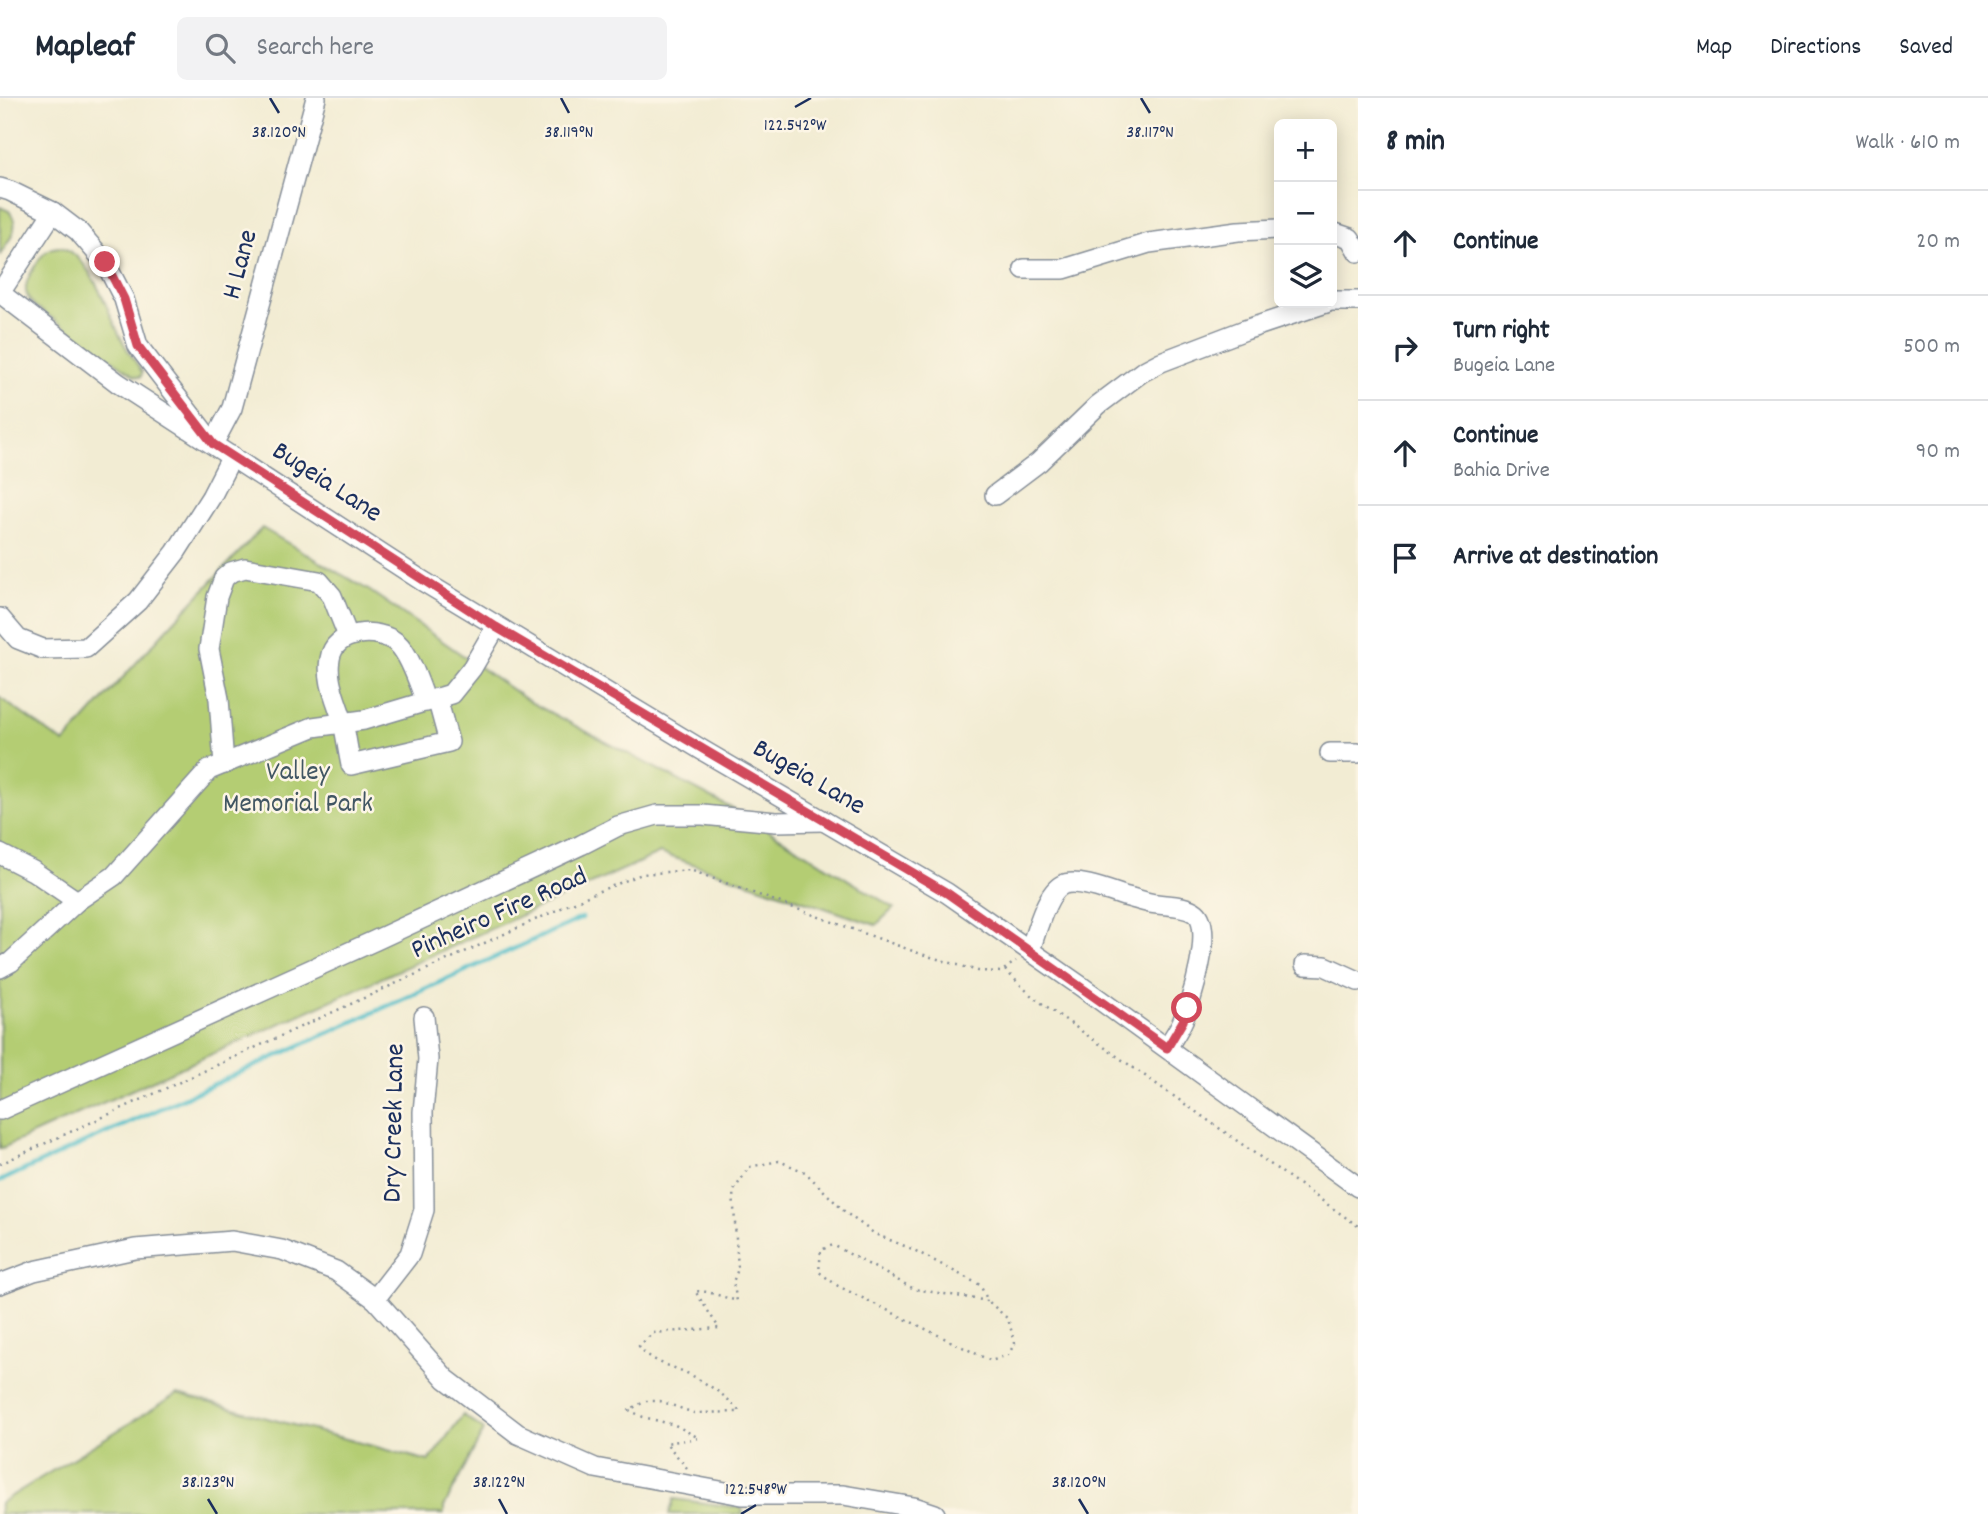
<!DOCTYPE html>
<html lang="en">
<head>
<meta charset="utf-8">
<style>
  :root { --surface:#fff; --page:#f2f2f3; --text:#1f2937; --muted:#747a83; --line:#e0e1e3 }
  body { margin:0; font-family:Dekko,sans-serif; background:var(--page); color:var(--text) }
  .controls { position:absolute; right:21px; top:21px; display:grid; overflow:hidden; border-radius:10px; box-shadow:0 4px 18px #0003 }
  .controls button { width:63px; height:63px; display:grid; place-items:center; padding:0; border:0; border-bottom:2px solid var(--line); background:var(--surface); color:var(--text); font:35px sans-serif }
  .stop { position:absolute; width:21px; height:21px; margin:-16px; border:5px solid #d1495b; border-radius:50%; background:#fff }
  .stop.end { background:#d1495b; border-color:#fff; box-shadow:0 2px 7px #0008 }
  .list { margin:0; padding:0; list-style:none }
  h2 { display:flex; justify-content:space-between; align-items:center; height:91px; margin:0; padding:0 28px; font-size:30px }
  h2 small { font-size:23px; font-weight:400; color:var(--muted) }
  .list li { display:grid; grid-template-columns:46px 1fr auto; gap:21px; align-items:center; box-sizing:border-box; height:105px; padding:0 28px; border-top:2px solid var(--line) }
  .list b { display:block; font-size:26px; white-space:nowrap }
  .list p { margin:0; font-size:23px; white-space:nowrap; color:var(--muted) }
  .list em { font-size:23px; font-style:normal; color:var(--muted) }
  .icon { flex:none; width:38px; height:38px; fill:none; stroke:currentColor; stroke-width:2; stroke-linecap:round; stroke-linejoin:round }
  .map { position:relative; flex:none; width:1358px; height:1416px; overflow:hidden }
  header { display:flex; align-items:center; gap:42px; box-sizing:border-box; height:98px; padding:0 35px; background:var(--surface); border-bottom:2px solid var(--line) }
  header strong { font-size:33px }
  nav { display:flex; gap:38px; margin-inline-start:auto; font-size:24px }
  .search { width:490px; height:63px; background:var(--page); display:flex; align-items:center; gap:18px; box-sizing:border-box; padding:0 24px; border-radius:10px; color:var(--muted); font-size:26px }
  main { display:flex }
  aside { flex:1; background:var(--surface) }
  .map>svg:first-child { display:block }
</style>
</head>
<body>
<header>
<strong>Mapleaf</strong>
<div class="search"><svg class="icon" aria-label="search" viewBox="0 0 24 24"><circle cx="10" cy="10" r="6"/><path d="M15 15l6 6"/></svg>Search here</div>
<nav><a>Map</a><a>Directions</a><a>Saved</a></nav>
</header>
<main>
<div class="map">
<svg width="1358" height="1416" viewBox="0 0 1358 1416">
  <rect width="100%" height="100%" fill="#fcf5e5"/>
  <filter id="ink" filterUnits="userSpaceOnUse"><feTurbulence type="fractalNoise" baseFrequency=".0143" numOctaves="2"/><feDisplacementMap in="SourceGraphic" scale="14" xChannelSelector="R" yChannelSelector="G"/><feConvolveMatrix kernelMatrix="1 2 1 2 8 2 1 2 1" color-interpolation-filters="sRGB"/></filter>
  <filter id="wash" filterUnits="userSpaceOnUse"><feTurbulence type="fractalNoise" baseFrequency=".00686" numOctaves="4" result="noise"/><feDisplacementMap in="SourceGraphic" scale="28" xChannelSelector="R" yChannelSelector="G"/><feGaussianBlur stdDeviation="1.57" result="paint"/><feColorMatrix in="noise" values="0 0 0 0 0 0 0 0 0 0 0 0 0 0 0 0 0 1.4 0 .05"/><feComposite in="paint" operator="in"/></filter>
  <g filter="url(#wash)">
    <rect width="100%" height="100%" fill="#f2ecd3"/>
    <!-- green -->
    <g fill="#b4cd73" stroke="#687e68" stroke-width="2">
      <path d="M0,109L9,113C22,129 9,142 0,157Z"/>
      <path d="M60,149C91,156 108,216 122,242C128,253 135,263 142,274L141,279L135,278L35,208C31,204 26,199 26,193C24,182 40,158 48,152C53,149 54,150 60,149Z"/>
      <path d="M262,430L370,493L530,604L737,713L894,810L876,827L660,755L0,1051V600L64,645L165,533Z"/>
      <path d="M177,1296L429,1363L463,1317L484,1332L444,1409V1416H0V1405Z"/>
      <path d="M674,1401L742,1410L743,1416H669Z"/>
    </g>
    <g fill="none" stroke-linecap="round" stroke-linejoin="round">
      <!-- stream -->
      <path stroke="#50bec9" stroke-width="4.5" d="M0,1083L582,820"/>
    </g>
  </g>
  <g filter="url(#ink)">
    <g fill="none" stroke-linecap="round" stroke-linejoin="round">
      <defs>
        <g id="minor">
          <path d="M0,90L10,93L53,114L78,133L105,164L124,201L138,248L204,334"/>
          <path d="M53,114L0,195L118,285L421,482L702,652L947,795L1082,889L1358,1089"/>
          <path d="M1332,134L1350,140L1358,154"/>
          <path d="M1024,171H1064L1149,145L1238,133L1279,131"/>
          <path d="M1332,203H1358"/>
          <path d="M213,346L232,310L316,0"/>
          <path d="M995,397L1039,364L1098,307L1142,274L1161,264L1245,232L1326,205"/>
          <path d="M0,520L18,541L43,551L86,550L138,503L176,454L211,399L232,358"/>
          <path d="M426,604C420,588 410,556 397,545C378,529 334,532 330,561C326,583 337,603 343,624C346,638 348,653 351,667L449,644L437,600"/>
          <path d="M1330,655H1358"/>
          <path d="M224,666L219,601L209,551L217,499L224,480L231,474L245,470L319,483L332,498L348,538"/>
          <path d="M0,756L33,773L77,803"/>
          <path d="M1030,852C1036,835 1046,795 1062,787C1076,780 1109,793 1124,798C1133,800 1141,803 1150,805C1164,808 1185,806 1196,815C1214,830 1192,903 1183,922C1179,932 1172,941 1167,950"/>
          <path d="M1305,867L1325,868L1358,883"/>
          <path d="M0,870L11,864L77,803L114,778L209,672L313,629L364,622L451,596L472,570L496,529"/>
          <path d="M0,1012L376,842L581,747L618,728L657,717H703L776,724L824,723"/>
          <path d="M0,1186L34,1173L135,1151L232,1143L282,1152L336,1173L375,1201L446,1281L518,1336L595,1370L742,1397H843L914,1409L935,1416"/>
          <path d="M375,1201L410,1156L424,1112L423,1014L428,961L424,919"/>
        </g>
      </defs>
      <!-- minor casing -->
      <use href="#minor" stroke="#868e98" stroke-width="22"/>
      <!-- path -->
      <g stroke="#868e98" stroke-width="2.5" stroke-dasharray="2 5" stroke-linecap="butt">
        <path d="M1005,872L1033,899L1358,1128"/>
        <path d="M0,1066L592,796L642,776L690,772L921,856L978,873L1001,874L1016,863"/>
        <path d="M687,1370L666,1345L699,1340L675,1327L643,1319L629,1312L646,1303H660L694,1315L740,1314C727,1298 709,1287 691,1277C672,1267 652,1266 639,1248L653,1235L719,1230L695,1193L708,1194L737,1203L733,1184L738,1171L733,1094L749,1069L779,1063L805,1074L846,1115L875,1136L912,1151L980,1187L988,1203L914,1191L833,1147L821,1152L819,1174L838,1188L991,1263L1008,1257L1015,1245L1008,1221L988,1203"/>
      </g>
      <!-- minor -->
      <use href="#minor" stroke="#fff" stroke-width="19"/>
    </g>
  </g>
  <g fill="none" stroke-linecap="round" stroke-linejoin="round" filter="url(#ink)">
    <!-- route -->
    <path stroke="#d1495b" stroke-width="9" d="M105,164L124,201L138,248L213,346L496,529L947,795L1167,950L1183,923L1187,910"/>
  </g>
  <!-- ticks -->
  <path fill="none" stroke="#1b2f5e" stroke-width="2.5" d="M270,0L279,15M561,0L569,15M1141,0L1150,15M795,9L811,0M208,1401L217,1416M499,1401L507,1416M1079,1401L1088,1416M741,1416L756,1407"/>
  <g text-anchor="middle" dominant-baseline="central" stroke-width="5" stroke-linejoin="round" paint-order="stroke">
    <!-- street labels -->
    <g font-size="28" fill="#1b2f5e" stroke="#fcf5e5">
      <text transform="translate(242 167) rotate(-75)">H Lane</text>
      <text transform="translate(326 386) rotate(33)">Bugeia Lane</text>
      <text transform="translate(808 681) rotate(30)">Bugeia Lane</text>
      <text transform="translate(500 817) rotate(-24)">Pinheiro Fire Road</text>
      <text transform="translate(396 1025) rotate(-89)">Dry Creek Lane</text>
    </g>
    <!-- park labels -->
    <g font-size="28" fill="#415663" stroke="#fcf5e5">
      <text x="298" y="676">Valley<tspan x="298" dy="32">Memorial Park</tspan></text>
    </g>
  </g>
  <g font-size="18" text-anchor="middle" fill="#1b2f5e" stroke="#fcf5e5" stroke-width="5" stroke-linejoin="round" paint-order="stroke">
    <text x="795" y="32">122.542°W</text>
    <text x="569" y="39">38.119°N</text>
    <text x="1150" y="39">38.117°N</text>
    <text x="279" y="39">38.120°N</text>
    <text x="208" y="1389">38.123°N</text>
    <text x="499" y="1389">38.122°N</text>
    <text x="1079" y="1389">38.120°N</text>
    <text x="756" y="1396">122.548°W</text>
  </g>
</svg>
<div class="controls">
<button>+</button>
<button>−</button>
<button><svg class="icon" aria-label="layers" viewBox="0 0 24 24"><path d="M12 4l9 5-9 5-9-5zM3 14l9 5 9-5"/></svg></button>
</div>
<div class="stop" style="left:1187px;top:910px"></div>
<div class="stop end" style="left:105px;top:164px"></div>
</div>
<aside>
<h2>8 min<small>Walk · 610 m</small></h2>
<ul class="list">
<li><svg class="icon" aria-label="ahead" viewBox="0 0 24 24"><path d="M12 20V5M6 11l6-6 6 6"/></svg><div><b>Continue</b></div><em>20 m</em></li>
<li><svg class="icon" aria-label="right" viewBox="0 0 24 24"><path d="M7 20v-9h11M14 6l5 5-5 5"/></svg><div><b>Turn right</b><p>Bugeia Lane</p></div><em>500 m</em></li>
<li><svg class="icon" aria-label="ahead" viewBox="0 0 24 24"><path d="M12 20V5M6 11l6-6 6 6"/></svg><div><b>Continue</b><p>Bahia Drive</p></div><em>90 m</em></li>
<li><svg class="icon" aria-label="arrive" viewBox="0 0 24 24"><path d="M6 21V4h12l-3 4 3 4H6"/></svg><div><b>Arrive at destination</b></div></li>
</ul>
</aside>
</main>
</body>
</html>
